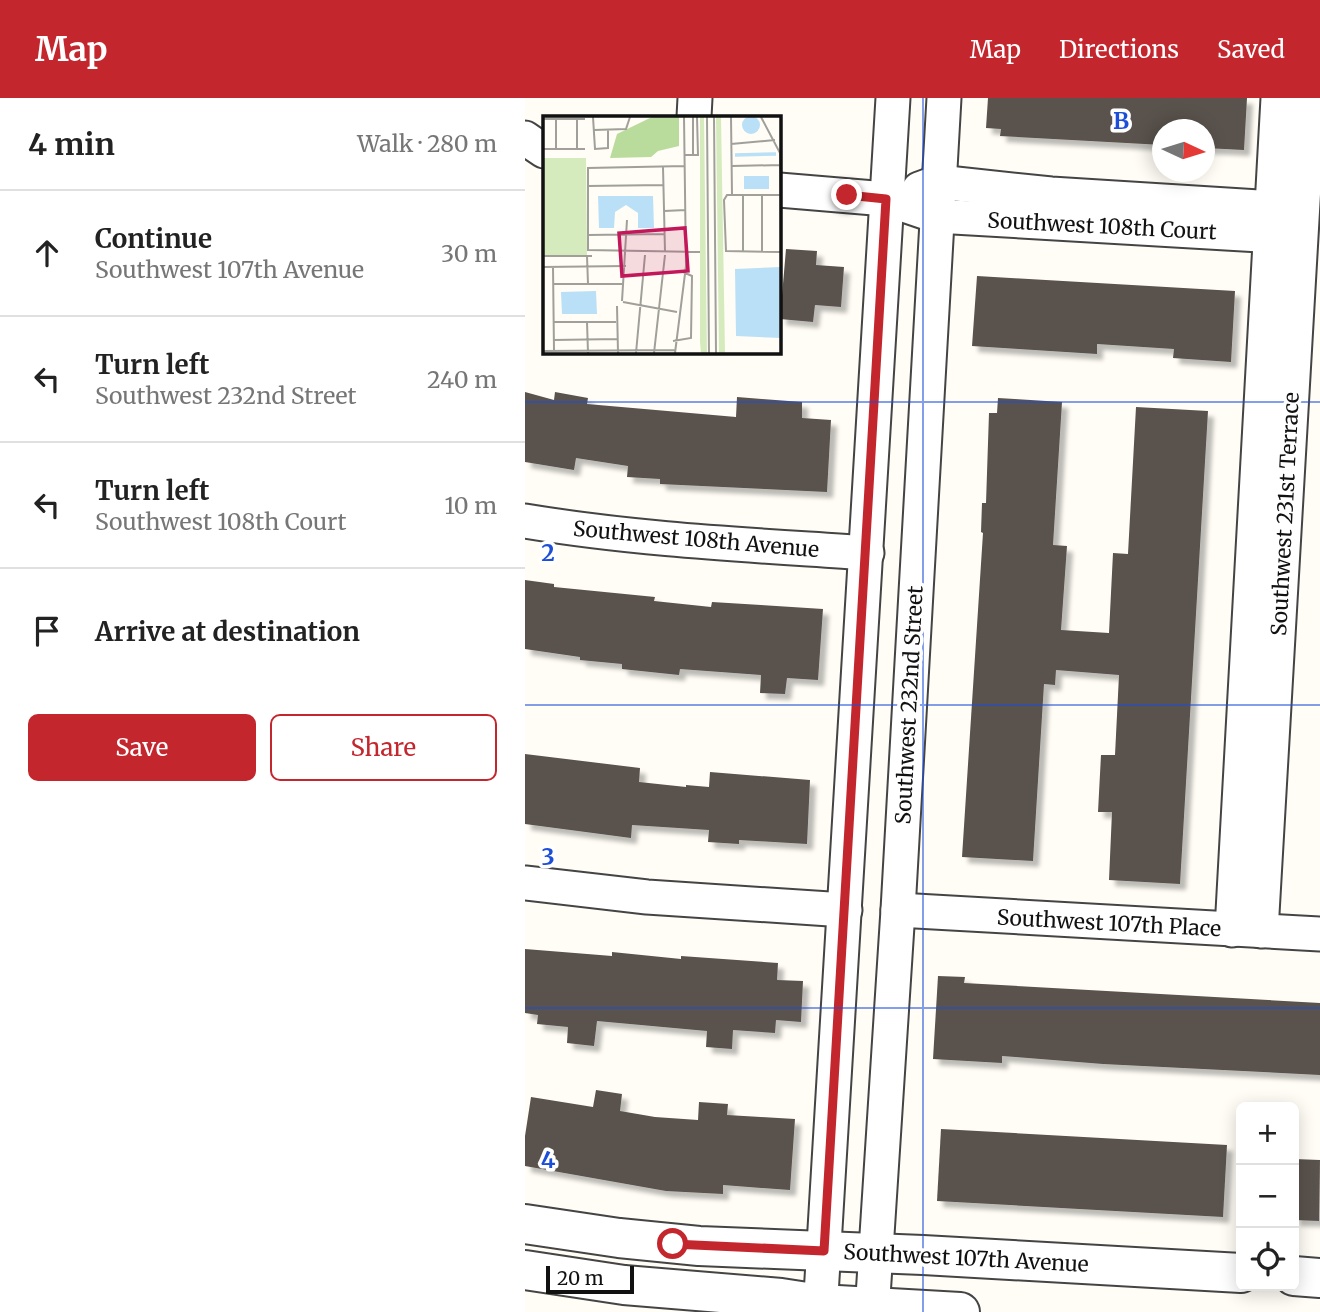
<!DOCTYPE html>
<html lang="en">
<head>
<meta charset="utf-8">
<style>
  :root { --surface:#fff; --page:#f2f2f2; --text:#222; --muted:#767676; --line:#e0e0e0; --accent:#c4262e }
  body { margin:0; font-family:Merriweather,serif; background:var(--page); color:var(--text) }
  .controls { position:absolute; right:21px; bottom:21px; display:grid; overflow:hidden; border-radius:10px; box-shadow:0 4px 18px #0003 }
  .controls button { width:63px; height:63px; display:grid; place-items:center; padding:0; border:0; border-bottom:2px solid var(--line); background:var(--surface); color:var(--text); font:35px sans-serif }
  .compass { position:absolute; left:627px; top:21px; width:63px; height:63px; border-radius:50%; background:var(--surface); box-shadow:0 4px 18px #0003; rotate:94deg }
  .scale { position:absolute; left:21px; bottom:18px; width:88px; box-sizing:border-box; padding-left:7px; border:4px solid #111; border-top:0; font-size:19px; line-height:24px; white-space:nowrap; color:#111; -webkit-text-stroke:5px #fff; paint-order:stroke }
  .stop { position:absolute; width:21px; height:21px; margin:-16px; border:5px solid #c4262e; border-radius:50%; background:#fff }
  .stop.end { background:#c4262e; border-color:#fff; box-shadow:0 2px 7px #0008 }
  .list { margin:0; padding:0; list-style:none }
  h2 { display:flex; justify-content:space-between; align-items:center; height:91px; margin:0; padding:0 28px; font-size:30px }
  h2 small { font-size:23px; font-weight:400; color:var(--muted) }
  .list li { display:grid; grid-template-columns:46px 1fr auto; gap:21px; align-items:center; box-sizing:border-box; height:126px; padding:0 28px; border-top:2px solid var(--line) }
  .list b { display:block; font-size:26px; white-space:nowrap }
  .list p { margin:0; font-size:23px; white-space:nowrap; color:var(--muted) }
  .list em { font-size:23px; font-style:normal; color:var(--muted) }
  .actions { display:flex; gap:14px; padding:21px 28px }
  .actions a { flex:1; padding:16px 0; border:2px solid var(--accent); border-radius:10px; text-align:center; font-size:24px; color:var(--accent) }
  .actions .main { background:var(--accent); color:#fff }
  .icon { flex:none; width:38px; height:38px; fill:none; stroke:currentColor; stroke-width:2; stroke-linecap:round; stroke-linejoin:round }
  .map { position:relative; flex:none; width:795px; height:1214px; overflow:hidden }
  header { display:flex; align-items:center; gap:42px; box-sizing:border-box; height:98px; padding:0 35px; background:var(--accent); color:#fff }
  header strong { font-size:33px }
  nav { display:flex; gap:38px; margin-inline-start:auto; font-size:24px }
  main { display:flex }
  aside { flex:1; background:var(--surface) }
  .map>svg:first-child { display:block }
</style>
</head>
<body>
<header>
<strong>Map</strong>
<nav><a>Map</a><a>Directions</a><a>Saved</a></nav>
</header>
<main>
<aside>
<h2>4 min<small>Walk · 280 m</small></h2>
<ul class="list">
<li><svg class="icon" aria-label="ahead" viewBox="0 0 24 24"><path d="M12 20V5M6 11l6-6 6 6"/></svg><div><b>Continue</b><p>Southwest 107th Avenue</p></div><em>30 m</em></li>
<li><svg class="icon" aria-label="left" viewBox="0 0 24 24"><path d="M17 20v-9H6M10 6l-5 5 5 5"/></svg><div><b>Turn left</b><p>Southwest 232nd Street</p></div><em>240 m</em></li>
<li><svg class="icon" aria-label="left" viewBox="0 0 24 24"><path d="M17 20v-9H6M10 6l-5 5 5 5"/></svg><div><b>Turn left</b><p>Southwest 108th Court</p></div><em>10 m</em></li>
<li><svg class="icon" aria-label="arrive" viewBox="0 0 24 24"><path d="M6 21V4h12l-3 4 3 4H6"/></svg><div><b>Arrive at destination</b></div></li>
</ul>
<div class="actions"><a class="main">Save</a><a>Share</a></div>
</aside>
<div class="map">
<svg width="795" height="1214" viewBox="0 0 795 1214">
  <defs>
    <filter id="shadow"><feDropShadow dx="6" dy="6" stdDeviation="2" flood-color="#0004"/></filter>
  </defs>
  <rect width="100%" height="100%" fill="#fffdf5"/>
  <!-- building -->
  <g fill="#5a524d" filter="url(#shadow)">
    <path d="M463,0H722L719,52L680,50V32H638V47L475,38L476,31L461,30Z"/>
    <path d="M261,151L292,153L291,167L319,169L316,209L290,207L288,224L255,221Z"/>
    <path d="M452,178L710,193L706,264L648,260L649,251L572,246V256L447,248Z"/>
    <path d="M0,294L29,302L30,294L63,300L62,306L211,319L212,299L277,304V320L306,322L302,394L135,386V381L102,379L103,368L51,360L49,372L0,364Z"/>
    <path d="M473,300L537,304L528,447L542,448L536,532L584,535L588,455L603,456L611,309L683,313L655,786L584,782L587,714H573L576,657H590L594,577L531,572L530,587L519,586L508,763L437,759L458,435L456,434L457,405H461L464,315H472Z"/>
    <path d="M0,482L29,486V489L130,499L129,503L186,509L187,504L298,511L293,582L262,580L260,596L235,595L236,577L155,571L154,577L97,571V566L55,562V559L0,551Z"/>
    <path d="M0,656L115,670L114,684L161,689V687L184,689L185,674L285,682L282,746L214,742V746L183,744L184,732L107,727L106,740L0,726Z"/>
    <path d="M0,851L87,858V854L156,861V858L253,865L252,882L278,883L276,924L251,922L250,935L208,932L207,951L181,949L182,933L72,923L69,948L42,945L43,929L12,926L13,917L0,915Z"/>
    <path d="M413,878L440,879L439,885L795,905V977L578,966L477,958V965L408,961Z"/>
    <path d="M71,992L97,996L95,1013L130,1019L173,1022L174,1004L203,1006L202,1017L270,1021L265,1092L198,1087V1096L141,1093L0,1068V1038L6,999L68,1009Z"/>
    <path d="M416,1031L702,1047L698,1119L412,1103Z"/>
    <path d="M769,1061L795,1062L794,1123L769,1122Z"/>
  </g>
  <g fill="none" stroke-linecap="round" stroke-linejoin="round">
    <defs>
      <g id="minor">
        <path d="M169,19L170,0"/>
        <path d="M0,40L19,53"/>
        <path d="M394,91L413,84L526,96L768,111"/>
        <path d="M254,92L361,101L411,118L768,139"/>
        <path d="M0,423C114,442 227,447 342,455"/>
        <path d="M0,785L122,799L320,812"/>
        <path d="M373,812L795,836"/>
        <path d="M707,832L753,0"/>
        <path d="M736,833L784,0"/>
        <path d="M295,1214L368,0"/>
        <path d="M347,1214L373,812L419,0"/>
      </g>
      <g id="tertiary">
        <path d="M0,1126L94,1140L174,1148L398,1157L716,1175"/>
        <path d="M0,1172L99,1187L256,1200L295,1206L435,1214"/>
        <path d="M769,1178L795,1180"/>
      </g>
    </defs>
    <!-- minor casing -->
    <use href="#minor" stroke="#444" stroke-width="37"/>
    <!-- tertiary casing -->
    <use href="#tertiary" stroke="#444" stroke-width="42"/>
    <!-- minor -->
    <use href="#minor" stroke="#fff" stroke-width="33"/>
    <!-- tertiary -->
    <use href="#tertiary" stroke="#fff" stroke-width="38"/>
  </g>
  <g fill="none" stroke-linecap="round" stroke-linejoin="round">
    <!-- route -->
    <path stroke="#c4262e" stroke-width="9" d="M148,1146L299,1153L361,101L322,97"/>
  </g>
  <!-- grid -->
  <path fill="none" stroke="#1d4ed8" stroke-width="2" stroke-opacity="0.55" d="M398,0V1214M0,304H795M0,607H795M0,910H795"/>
  <g text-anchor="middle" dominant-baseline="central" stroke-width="7" stroke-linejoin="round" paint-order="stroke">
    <!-- street labels -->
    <g font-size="21" fill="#111" stroke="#fff">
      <text transform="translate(577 128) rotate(3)">Southwest 108th Court</text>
      <text transform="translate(760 416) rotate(-87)">Southwest 231st Terrace</text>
      <text transform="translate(171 441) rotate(5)">Southwest 108th Avenue</text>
      <text transform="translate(384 607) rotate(-87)">Southwest 232nd Street</text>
      <text transform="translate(584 825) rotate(3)">Southwest 107th Place</text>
      <text transform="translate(441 1160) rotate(3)">Southwest 107th Avenue</text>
    </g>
  </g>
  <!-- overview -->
  <g transform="translate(18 18)">
    <rect width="238" height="238" fill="#fffdf5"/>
    <path d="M157,1H161L164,237H158L157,226ZM173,1H178L182,237H176ZM0,42H43L44,139H0Z" fill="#d5ebbd"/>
    <path d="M109,1H136V30L115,35L108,41L67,42L74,18Z" fill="#b9dc9c"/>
    <path d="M199 9a9 9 0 1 1 18 0a9 9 0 1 1-18 0ZM201,60H226V73H201ZM55,80H110L111,112H95V97L83,89L72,96L71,112H56ZM238,151V222L193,220L192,153ZM53,175L54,198H19L18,176Z" fill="#b9e0f7"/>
    <path fill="none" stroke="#b9e0f7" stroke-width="3.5" d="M192,39L233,38"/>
    <path fill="none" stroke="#a09f9a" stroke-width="2" d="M50,1L52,33L65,32V14M150,1V39M164,1L166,237M171,1L173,237M188,1L189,79M218,1L237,37L238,118M0,3H42M13,3V33M34,3V33M51,14L83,13L87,1M188,28L232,24M0,33H42M141,39H155L154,1M142,50L45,52V134L157,136M189,50L238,49M120,51L122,136M44,70L121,69M200,79V136M219,79V135M238,79H184L181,84L183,135L238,136M121,95L143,94M45,119L121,118M0,140H49M44,140L45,168M0,151L83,150M10,151L11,235M10,168H79M79,185L84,104M80,186L134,196M74,190L75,237M10,206H73M44,206L45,237M11,224L75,223M130,225L148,222L149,160L140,156M0,235L132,234M93,237L102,139M111,237L122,139M132,237L143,150L141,1"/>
    <path fill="#c2185b" fill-opacity="0.15" stroke="#c2185b" stroke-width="3.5" d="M142,112L145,155L79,160L76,117Z"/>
    <rect width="238" height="238" fill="none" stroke="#111" stroke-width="3.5"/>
  </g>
  <g font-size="23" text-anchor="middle" font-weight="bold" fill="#1d4ed8" stroke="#fff" stroke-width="7" stroke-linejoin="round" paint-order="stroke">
    <text x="596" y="31">B</text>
    <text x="23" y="463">2</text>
    <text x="23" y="767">3</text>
    <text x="23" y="1070">4</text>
  </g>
</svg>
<div class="controls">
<button>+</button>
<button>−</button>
<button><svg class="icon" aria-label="locate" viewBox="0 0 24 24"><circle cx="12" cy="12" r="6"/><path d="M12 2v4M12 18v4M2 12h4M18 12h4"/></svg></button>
</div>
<svg class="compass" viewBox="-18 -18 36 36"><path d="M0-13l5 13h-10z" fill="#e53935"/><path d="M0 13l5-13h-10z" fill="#767676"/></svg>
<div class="scale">20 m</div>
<div class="stop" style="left:148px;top:1146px"></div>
<div class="stop end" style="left:322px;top:97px"></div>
</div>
</main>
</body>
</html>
